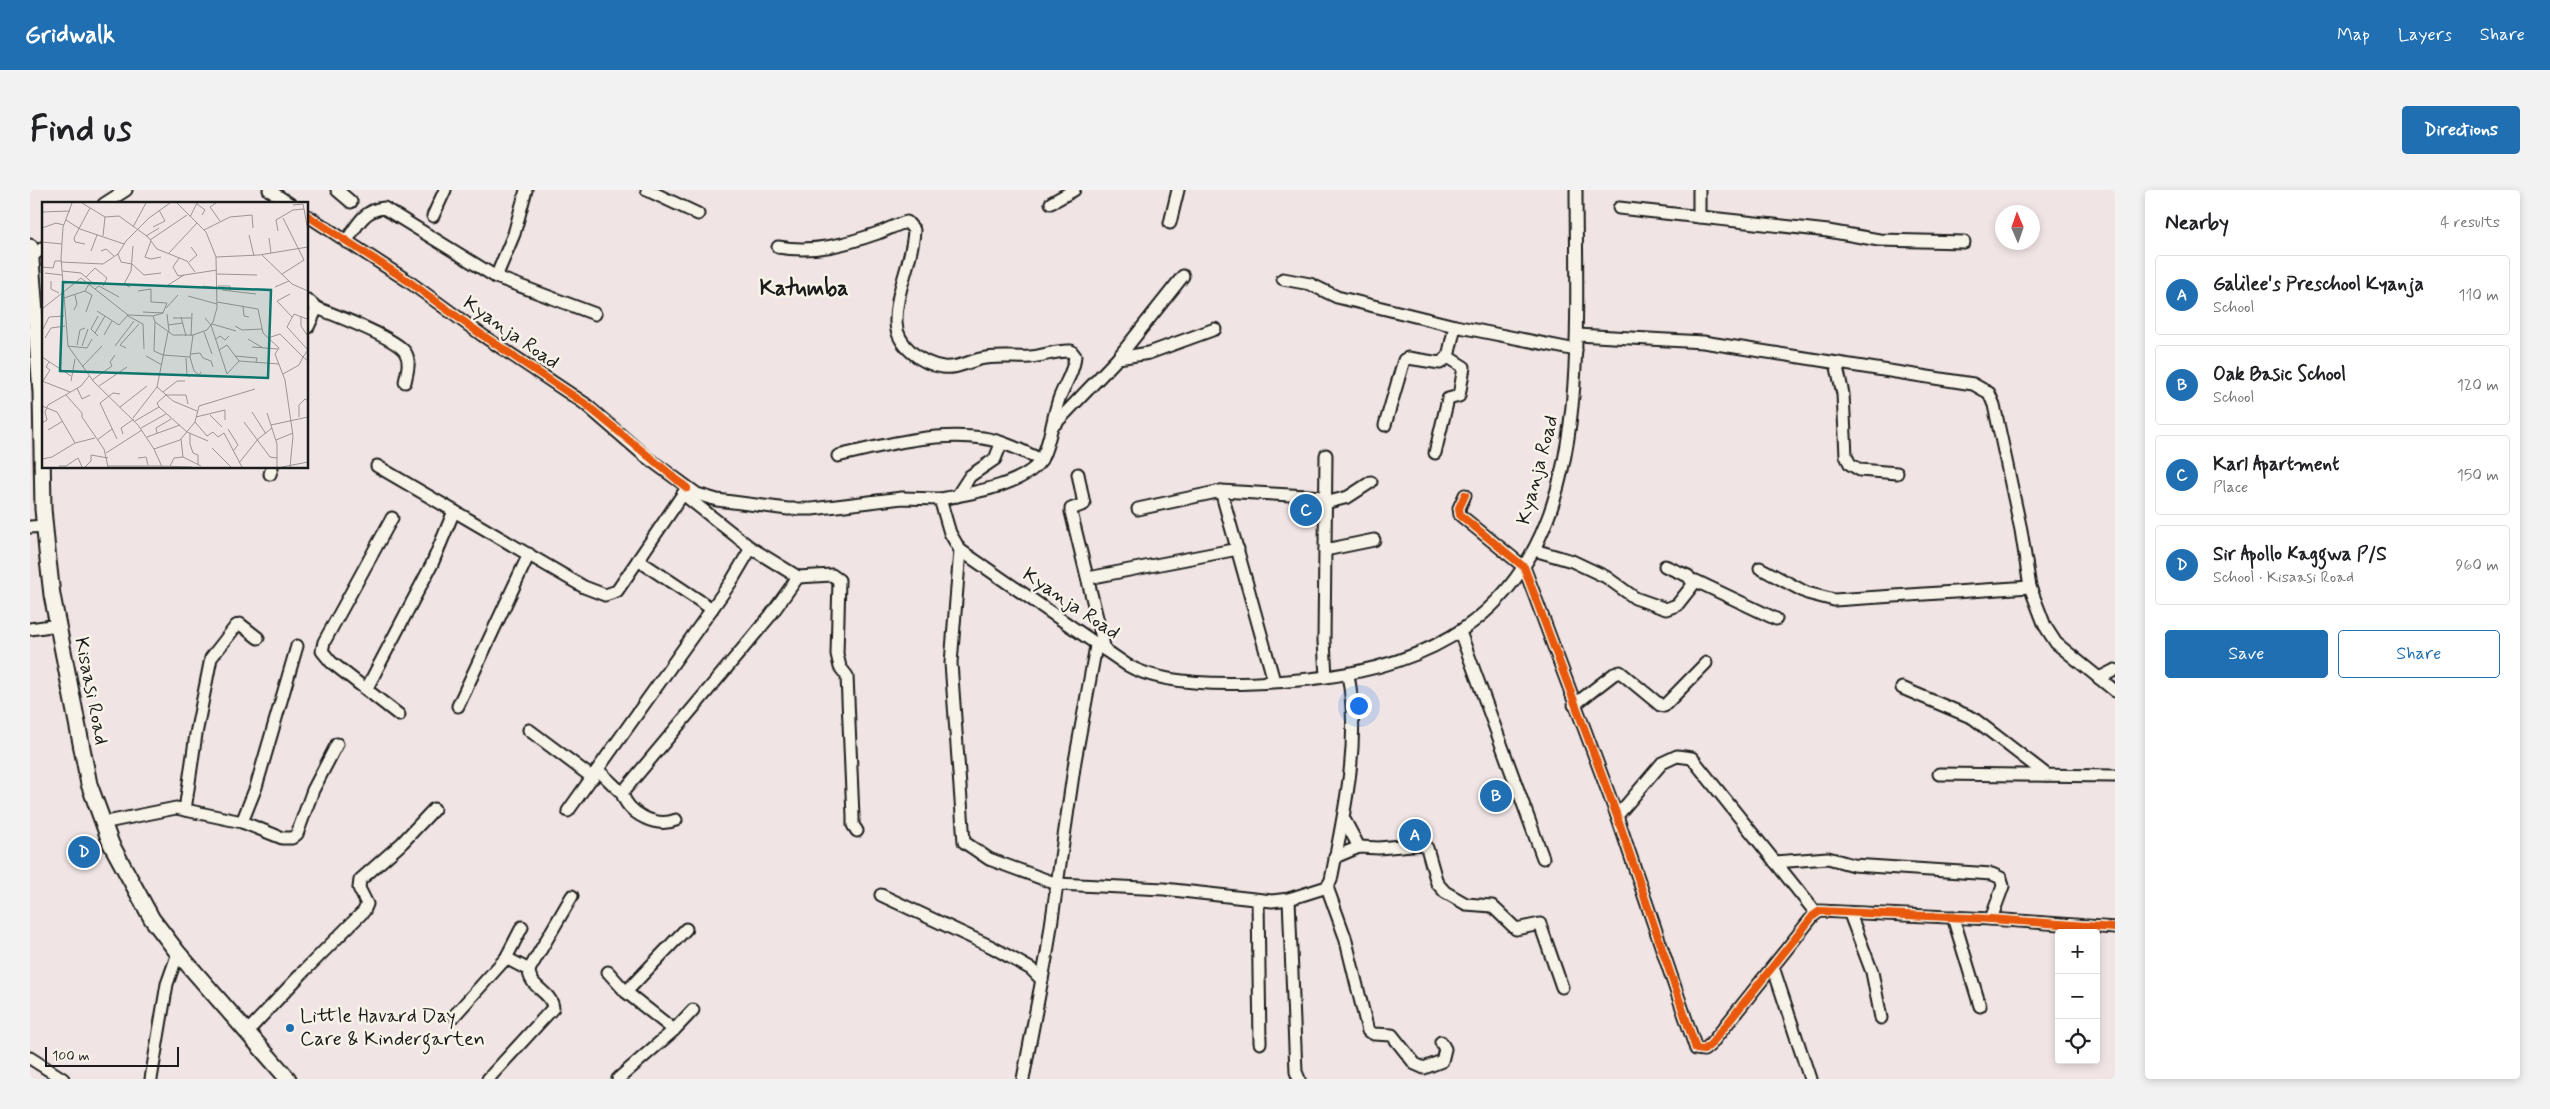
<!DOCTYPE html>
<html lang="en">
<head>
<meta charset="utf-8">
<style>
  :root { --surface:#fff; --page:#f2f2f2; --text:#202124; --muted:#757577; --line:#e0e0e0; --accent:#1f6fb2 }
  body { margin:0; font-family:Mynerve,sans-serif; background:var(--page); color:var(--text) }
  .controls { position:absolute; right:15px; bottom:15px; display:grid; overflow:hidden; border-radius:5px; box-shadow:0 2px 8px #0003 }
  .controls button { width:45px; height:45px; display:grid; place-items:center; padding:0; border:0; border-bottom:1px solid var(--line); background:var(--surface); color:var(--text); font:25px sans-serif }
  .compass { position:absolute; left:1965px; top:15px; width:45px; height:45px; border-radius:50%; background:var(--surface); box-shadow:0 2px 8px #0003; rotate:358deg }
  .scale { position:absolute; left:15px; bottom:12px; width:134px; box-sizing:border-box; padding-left:5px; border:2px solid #1c1c1c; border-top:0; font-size:14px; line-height:18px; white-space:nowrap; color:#1c1c1c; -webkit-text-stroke:4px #f7f3e8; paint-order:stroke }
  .you { position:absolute; left:1328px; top:515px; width:18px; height:18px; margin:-12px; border:4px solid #fff; border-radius:50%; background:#1a73e8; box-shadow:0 0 0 8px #1a73e833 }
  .badge { display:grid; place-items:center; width:32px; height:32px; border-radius:50%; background:var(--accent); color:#fff; font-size:16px; font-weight:700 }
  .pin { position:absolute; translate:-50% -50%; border:2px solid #fff; box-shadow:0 1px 5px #0006 }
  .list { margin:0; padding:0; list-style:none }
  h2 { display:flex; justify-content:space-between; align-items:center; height:65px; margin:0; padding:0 20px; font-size:21px }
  h2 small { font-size:16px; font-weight:400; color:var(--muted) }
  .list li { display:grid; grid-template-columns:32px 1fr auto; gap:15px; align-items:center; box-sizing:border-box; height:80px; margin:0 10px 10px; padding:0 10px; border:1px solid var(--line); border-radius:5px }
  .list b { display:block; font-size:19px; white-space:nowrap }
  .list p { margin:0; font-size:16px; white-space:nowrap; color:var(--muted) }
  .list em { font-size:16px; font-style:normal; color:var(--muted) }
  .actions { display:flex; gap:10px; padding:15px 20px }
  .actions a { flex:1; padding:11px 0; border:1px solid var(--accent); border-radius:5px; text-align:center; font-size:18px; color:var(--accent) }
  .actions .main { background:var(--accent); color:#fff }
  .icon { flex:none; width:28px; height:28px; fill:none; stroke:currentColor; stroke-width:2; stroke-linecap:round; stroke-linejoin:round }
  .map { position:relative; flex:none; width:2085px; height:889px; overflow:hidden; border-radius:5px }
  header { display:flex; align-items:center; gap:30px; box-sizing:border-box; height:70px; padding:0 25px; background:var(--accent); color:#fff }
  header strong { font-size:24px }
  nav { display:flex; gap:28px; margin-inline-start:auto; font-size:18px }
  .intro { display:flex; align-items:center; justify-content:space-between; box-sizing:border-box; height:120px; padding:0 30px }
  h1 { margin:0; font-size:35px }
  .button { padding:12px 22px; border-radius:5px; background:var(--accent); color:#fff; font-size:18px; font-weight:700 }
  main { display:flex; gap:30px; padding:0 30px }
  aside { flex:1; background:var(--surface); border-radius:5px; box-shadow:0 2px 8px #0003 }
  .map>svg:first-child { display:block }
</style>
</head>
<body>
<header>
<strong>Gridwalk</strong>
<nav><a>Map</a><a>Layers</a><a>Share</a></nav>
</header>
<div class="intro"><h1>Find us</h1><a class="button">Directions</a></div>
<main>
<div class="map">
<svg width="2085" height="889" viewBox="0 0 2085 889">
  <rect width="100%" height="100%" fill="#f0e5e4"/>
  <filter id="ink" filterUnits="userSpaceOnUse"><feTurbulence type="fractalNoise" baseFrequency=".02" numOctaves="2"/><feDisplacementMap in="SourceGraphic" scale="10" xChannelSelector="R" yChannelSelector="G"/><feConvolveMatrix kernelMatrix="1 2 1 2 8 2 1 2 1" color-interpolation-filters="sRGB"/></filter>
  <g filter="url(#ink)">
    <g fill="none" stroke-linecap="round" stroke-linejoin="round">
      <defs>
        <g id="minor">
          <path d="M239,0L260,14"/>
          <path d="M307,0L321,12"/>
          <path d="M617,0L668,24"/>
          <path d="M1669,0V27"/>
          <path d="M1021,13L1044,0"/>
          <path d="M74,14L96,0"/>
          <path d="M1589,18L1798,41L1849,50L1934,52"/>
          <path d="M278,26L378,91L452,145L554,213L615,266L667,304L687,310L758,319H782L872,308L910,309L920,343L930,360L1097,475C1139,500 1230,494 1280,489C1569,459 1547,224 1546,0"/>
          <path d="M403,26L415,0"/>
          <path d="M1140,33L1148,0"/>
          <path d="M316,52C326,37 334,19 354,18L466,87L565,124"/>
          <path d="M748,57C783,63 814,55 848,43C857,40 867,34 877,32L884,40C883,71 865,101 866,133C867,156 892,174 913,177C926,179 938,172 950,169C966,165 983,168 1000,167C1014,166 1026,160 1041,161L1045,166C1044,182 1034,195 1029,209C1022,229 1021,250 1012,268C998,295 937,304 910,309"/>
          <path d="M0,68L14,57"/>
          <path d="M466,87L484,44L496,0"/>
          <path d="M1253,89L1280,94L1307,107L1425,136L1546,160"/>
          <path d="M278,110L287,118L278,137"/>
          <path d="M287,118C305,125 366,148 375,162C381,171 377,182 375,192"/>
          <path d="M1547,145L1673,152L1943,194L1959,203L1964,215L1991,340L2000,397L2015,436L2026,453L2085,501"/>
          <path d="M1088,168L1119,163L1185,139"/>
          <path d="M1806,173L1813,204L1816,266L1820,274L1830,280L1867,283"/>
          <path d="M1025,234L1088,168L1153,86"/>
          <path d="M1355,235L1374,170L1378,168L1410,173L1418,167"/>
          <path d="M1405,263L1418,209L1429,206L1434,177L1418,167L1425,136"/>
          <path d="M1296,265L1294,451L1296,487"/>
          <path d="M808,266C854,255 905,241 953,248C973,251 993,261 1011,270"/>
          <path d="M347,276L554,397L575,405L587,401L657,298"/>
          <path d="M240,284L242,278"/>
          <path d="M1048,284L1054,314L1041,319V322L1075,460"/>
          <path d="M1191,301L1244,491"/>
          <path d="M653,304L721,358L768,387L802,385L809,390L807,464L810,477L817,486L823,626V635L827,641"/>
          <path d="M1435,305L1429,318L1430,325L1494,377L1587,626L1666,859L1674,860L1681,854L1783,726L1790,721L1961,729L2085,738"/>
          <path d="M927,306L940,286L965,269L971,254"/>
          <path d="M1295,313L1318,307L1341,292"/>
          <path d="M1108,319L1191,301L1295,307"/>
          <path d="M362,328L294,452L292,461L301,472L369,525"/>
          <path d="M0,337L15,336"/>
          <path d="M930,360L921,473L934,652L959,669L1027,694L1134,699L1242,711L1259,709L1297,697L1301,690C1314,623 1331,553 1318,485"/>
          <path d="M1295,360L1344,350"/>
          <path d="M1504,360L1542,371L1576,387L1605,408L1636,419L1647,415L1666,391L1746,429"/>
          <path d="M608,370L682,419"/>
          <path d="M1635,376L1658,386L1663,393"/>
          <path d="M1730,378L1777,403L1804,410L2000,397"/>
          <path d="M1058,388L1208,359"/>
          <path d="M0,439L28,435"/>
          <path d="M1430,442L1513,668"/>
          <path d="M2069,488L2085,480"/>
          <path d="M337,498L402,374L424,321"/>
          <path d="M1872,498L1943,528L2017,585"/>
          <path d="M1544,515L1584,484L1590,482L1630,515L1634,516L1676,473"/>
          <path d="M428,516L499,364"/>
          <path d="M499,540L563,588"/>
          <path d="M568,580L592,603"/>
          <path d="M1909,584L2085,586"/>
          <path d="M155,620L166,544L181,468L206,436L210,434L228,448"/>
          <path d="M538,621L701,392L721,358"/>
          <path d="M1587,626L1632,573L1647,566L1662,568L1786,723"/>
          <path d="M1314,629L1329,657"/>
          <path d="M646,630C626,638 598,624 592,603L740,426L768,387"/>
          <path d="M212,632L226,597L267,456"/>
          <path d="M72,633L146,618L212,632L252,648H262L267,644L283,600L307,554"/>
          <path d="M1305,667L1329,657L1349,658L1393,654L1397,658L1407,693L1415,702L1436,714L1462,716L1486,739L1510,734L1532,797"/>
          <path d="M1745,672L1798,668L1823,675L1962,684L1971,688L1973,696L1961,729"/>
          <path d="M1297,697L1315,747L1338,841L1344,844L1362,845L1385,874L1394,878L1412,871L1415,859L1411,852"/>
          <path d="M851,705L962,757L1001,779L1012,790"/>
          <path d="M1259,709L1266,882L1269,889"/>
          <path d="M1228,710L1230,853"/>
          <path d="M1820,724L1842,782L1851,828"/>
          <path d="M1923,727L1950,816"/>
          <path d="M476,768L499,780"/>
          <path d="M1743,777L1780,889"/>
          <path d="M578,782L596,802L644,840"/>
          <path d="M596,802L656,739"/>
          <path d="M424,826L476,768L492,737"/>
          <path d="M216,843L275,780L334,721L337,714L329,698L330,690L371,654L404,619"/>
          <path d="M0,868L33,889"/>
          <path d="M121,889L137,794L148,763"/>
          <path d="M458,889L523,818C522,802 499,798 499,780L542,706"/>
          <path d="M588,889L644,840L663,820"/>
          <path d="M993,889L1017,763L1045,571L1066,456"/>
        </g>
        <path id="secondary" d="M0,57L11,202L13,319L17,361L22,405L59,594L81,654L122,729L148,763L258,889"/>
      </defs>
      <!-- minor casing -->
      <use href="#minor" stroke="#1c1c1c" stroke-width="15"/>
      <!-- secondary casing -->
      <use href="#secondary" stroke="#1c1c1c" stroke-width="19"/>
      <!-- minor -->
      <use href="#minor" stroke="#f7f3e8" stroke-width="11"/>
      <!-- secondary -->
      <use href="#secondary" stroke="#f7f3e8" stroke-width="15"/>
      <defs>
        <g id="cycleway">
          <path d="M278,26L378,91L452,145L554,213L657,298"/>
          <path d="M1435,305L1429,318L1430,325L1494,377L1587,626L1666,859L1674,860L1681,854L1783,726L1790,721L1961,729L2085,738"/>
        </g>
      </defs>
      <!-- cycleway casing -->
      <use href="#cycleway" stroke="#f7f3e8" stroke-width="11"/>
      <!-- cycleway -->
      <use href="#cycleway" stroke="#e8590c" stroke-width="8"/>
    </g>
  </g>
  <!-- markers -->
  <circle fill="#1f6fb2" stroke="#f7f3e8" stroke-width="2" cx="260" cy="838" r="5"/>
  <g text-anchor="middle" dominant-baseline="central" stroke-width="5" stroke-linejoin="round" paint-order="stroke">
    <!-- street labels -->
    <g font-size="20" fill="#1c1c1c" stroke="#f7f3e8">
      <text transform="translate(481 143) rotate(35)">Kyanja Road</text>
      <text transform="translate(1508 280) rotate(-75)">Kyanja Road</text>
      <text transform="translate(1041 414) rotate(34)">Kyanja Road</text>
      <text transform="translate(61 501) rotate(79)">Kisaasi Road</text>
    </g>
    <!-- poi labels -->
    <g font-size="20" fill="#1c1c1c" stroke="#f7f3e8" text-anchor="start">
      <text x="270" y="826">Little Havard Day<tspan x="270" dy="23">Care &amp; Kindergarten</tspan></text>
    </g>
    <!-- quarter labels -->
    <g font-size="22" font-weight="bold" fill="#1c1c1c" stroke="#f7f3e8">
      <text x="774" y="99">Katumba</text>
    </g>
  </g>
  <!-- overview -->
  <g transform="translate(12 12)">
    <rect width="266" height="266" fill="#f0e5e4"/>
    <path fill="none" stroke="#9b9594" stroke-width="1" d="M30,1L21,25L19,56L26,144L52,180L96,223L112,247L120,265M40,1L63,15L77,14L106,35L115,47L145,59L153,70M174,1L168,5L178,19M155,2L163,8L160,13M251,3L261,2L262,7M0,10L28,9M148,15L155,1M24,18L38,27L82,42M91,25L104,1M111,25L123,19L117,8M0,26L14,21L22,23M162,28L188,15L210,13L211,26M236,29L234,18L251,8L262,7L266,29M207,33L212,54M61,34L63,15M104,34L117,26M227,36L229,51M108,38L145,13M109,39L103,55L109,57L119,55M0,40L20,42M43,42L33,40L32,36L48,6M49,49L55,33M59,49L64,47L72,54M127,51L155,21M76,52L79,60L90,62L102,73L119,71M220,53L250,82L266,89M174,55L217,53L266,45M137,56L131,65L136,74L175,68M19,60L61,62L76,52L84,39L107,16L128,1M147,60L155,53L149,45M0,65L11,66L13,59H19M20,69L39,71L53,83M3,71L20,73M175,72L215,73M240,72L262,58L241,16M44,75L53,66L65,76L61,84M9,79V87L17,91M161,84L176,86M176,84H188V89M88,85L82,82L89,69L91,44M123,85L142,73M233,85L247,79M53,87L57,84L77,95M180,88L214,92M43,89L50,93L44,110M96,89L109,87V100L125,101L121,111L111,114M248,92L235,99L250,115M146,94L175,102M22,96L43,89L47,82M175,100L216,107L221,131L237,146L233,152L243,178L251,234L248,265M201,104L202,114L207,115M124,106L136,93M0,107L39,76L86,113L111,114L113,120L131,133H151L165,128L171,120L175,106L174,55L164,30L135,1M32,108L35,102L33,93M55,109L77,123L86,113M101,110L121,111M125,112L127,130M56,114L49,127L56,134M86,114L101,122L102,147M259,114V124L265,133M139,115L144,134M131,116H149M163,116L169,123L185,172L197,159L237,162M265,117L252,112L245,125L266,148M113,120L112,149L121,153L148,155L151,133M170,122L194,129M126,123L141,121M193,124L200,128L220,127M1,127L7,115L22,114M162,130L170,152M53,131L63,114M62,133L70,119M149,134L150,111M3,136L9,126L23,124M226,136L238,132L261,155L257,163L241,172M174,137L178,134L183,138L187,134M206,137L221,146M35,143L38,128L43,126M26,144L45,146L50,137M40,144L46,127M73,144L92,119M210,145L236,147M84,146L78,143L97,122M177,148L185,143L197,159M266,148L261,155L266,159M149,152L158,151L161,156L169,159L171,165M104,154L120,163M193,154L215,156L214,160M0,155L29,174M148,155L152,169L157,173L159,170M144,156L145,173L148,175M40,165L60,144M50,178L70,164L68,160L73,153M0,179L28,190M1,179L8,168L4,165L7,160M29,179L33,157M57,184L85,165M115,185L131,199L155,209M35,186L40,197L48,193M121,190L135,179H143M24,193L40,211V215L62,247L66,265M123,193H144L146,202M0,204L15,210L33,241M78,205L105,184M117,205L115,201L124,193M210,210L224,232M225,211L235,242V265M168,213L180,225M154,215L183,208V218M257,215V203L263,197L266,199M91,216L115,185L126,130M93,219L117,205L145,230L166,239M153,220L165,234L171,230L176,235L182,231L200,265M202,220L228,255L235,256M0,221L5,218L3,210L6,203L39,184L47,174M229,223L266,215M99,226L124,212M186,227L196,243L191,249M6,228L21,219M115,231L114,226L129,217M148,231V242L151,251L156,253V263M81,232L79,226L92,217M105,235L138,223M75,237L58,201L71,191L78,192M139,237L141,255M55,238L70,227M234,238L251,231M170,246L189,265M112,247L138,238L153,220L157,204L213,187M64,251L100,228M96,256L104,255L106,263M0,257L10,255L33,241L53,236M197,261L216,237L230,226M17,264H24L36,256L40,265M66,264H119M120,264L150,265M128,264L132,256L141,255L159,264M43,265L49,259V253L66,256M240,265L266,260"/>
    <path fill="#0f766e" fill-opacity="0.15" stroke="#0f766e" stroke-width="2.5" d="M21,80L229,88L226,176L18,169Z"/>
    <rect width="266" height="266" fill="none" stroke="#1c1c1c" stroke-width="2.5"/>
  </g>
</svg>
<div class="controls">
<button>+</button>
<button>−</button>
<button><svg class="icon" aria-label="locate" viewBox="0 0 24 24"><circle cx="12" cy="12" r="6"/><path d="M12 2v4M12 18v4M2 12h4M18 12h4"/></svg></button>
</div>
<svg class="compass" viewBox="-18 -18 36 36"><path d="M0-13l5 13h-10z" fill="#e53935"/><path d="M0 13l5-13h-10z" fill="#757577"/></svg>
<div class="scale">100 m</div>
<div class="you"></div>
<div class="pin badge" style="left:1385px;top:645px">A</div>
<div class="pin badge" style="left:1466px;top:606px">B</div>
<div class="pin badge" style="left:1276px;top:320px">C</div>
<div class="pin badge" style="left:54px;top:662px">D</div>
</div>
<aside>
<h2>Nearby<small>4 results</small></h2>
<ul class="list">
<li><span class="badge">A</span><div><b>Galilee's Preschool Kyanja</b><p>School</p></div><em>110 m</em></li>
<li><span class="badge">B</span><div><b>Oak Basic School</b><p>School</p></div><em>120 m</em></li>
<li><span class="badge">C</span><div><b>Karl Apartment</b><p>Place</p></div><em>150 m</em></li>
<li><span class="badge">D</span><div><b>Sir Apollo Kaggwa P/S</b><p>School · Kisaasi Road</p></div><em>960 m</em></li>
</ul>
<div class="actions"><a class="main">Save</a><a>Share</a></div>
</aside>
</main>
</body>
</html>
